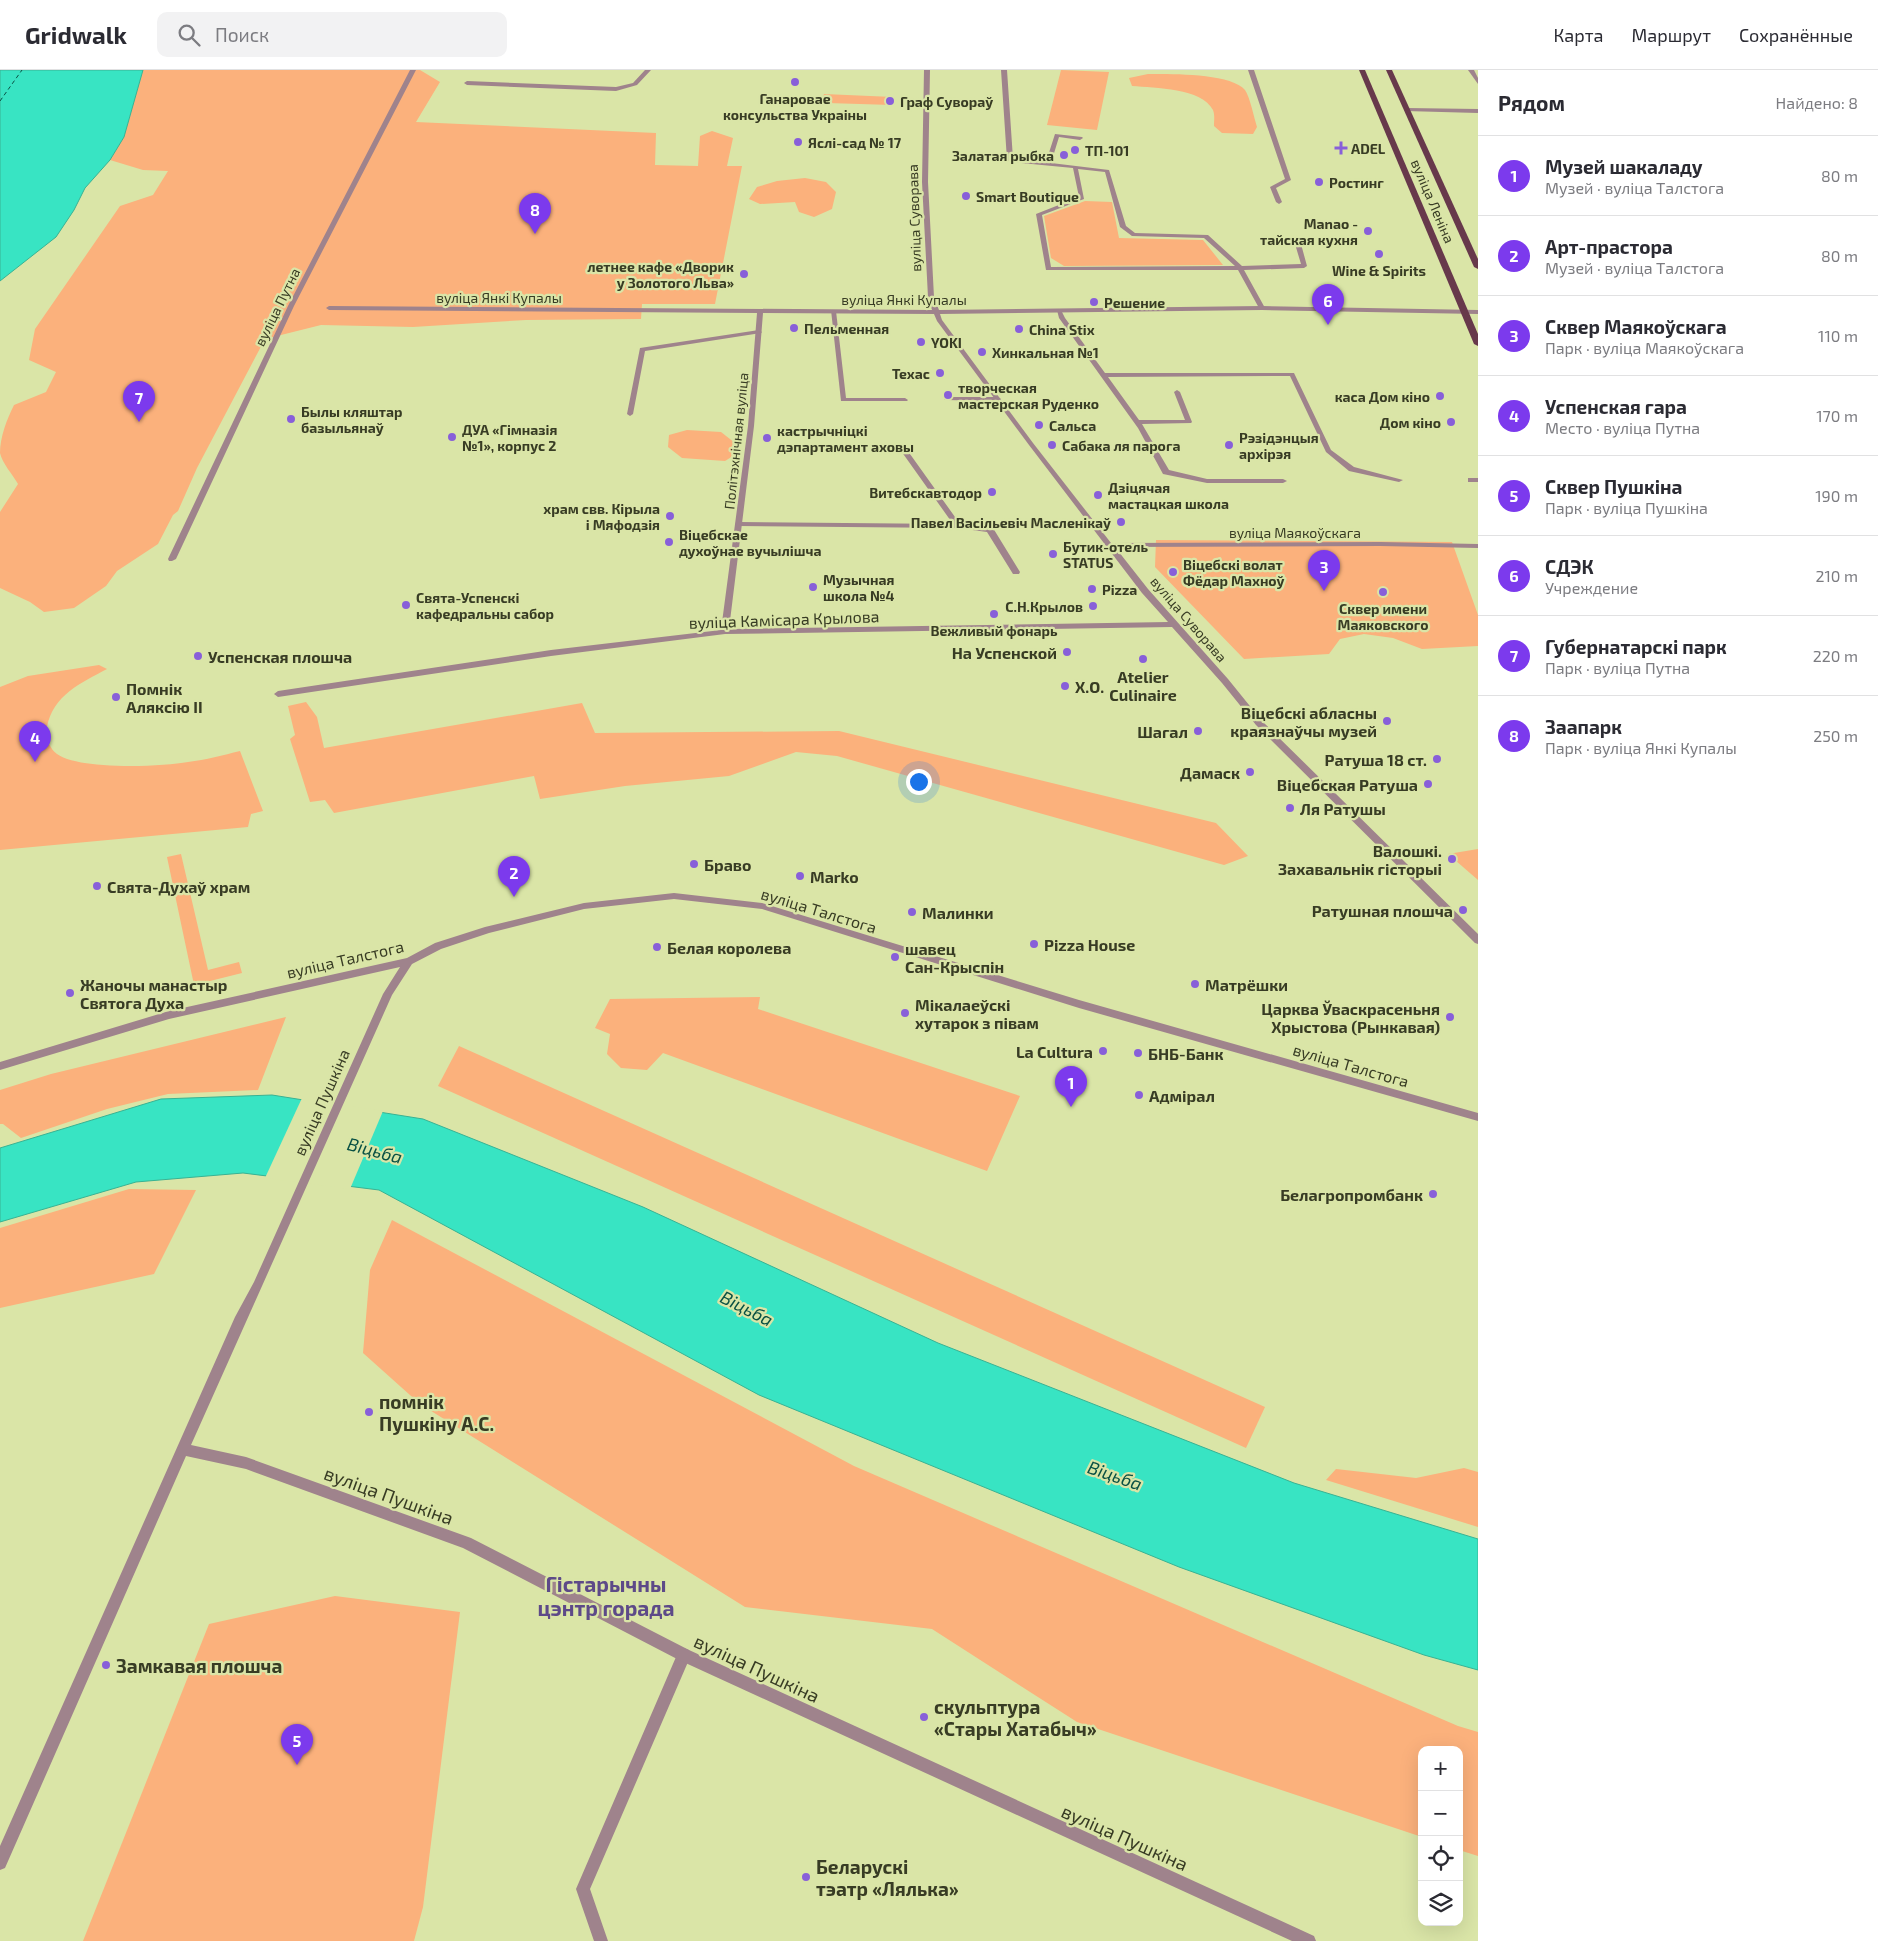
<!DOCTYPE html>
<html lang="ru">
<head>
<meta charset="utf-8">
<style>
  :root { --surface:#fff; --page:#f2f2f3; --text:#2b2b33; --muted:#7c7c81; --line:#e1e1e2; --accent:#7c3aed }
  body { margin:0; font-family:"Exo 2",sans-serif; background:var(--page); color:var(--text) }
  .controls { position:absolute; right:15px; bottom:15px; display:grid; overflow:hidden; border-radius:10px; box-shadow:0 5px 20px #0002 }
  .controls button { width:45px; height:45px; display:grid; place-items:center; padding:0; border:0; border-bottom:1px solid var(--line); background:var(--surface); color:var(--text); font:25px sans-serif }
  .you { position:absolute; left:918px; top:711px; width:18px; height:18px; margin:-12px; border:4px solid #fff; border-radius:50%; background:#1a73e8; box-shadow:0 0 0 8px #1a73e833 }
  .badge { display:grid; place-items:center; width:32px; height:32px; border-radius:50%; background:var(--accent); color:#fff; font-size:16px; font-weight:700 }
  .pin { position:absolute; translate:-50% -41px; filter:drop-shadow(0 1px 2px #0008) }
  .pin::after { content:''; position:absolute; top:26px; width:18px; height:15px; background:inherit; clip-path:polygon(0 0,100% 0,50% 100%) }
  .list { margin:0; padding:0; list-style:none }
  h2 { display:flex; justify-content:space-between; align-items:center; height:65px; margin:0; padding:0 20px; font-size:21px }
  h2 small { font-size:16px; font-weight:400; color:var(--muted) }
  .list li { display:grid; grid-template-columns:32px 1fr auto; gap:15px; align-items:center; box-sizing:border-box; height:80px; padding:0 20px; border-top:1px solid var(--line) }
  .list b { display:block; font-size:19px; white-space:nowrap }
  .list p { margin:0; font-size:16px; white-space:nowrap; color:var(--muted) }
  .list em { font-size:16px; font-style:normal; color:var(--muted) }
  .icon { flex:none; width:28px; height:28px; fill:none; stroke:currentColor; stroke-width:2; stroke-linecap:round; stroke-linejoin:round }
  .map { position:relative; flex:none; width:1478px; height:1871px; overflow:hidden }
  header { display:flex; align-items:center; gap:30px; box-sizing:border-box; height:70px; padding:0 25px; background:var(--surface); border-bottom:1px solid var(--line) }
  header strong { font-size:24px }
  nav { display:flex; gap:28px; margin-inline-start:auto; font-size:18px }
  .search { width:350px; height:45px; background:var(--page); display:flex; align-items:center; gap:12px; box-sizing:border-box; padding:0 18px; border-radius:10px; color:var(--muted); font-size:19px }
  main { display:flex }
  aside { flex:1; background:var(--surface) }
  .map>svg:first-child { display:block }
</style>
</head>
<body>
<header>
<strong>Gridwalk</strong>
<div class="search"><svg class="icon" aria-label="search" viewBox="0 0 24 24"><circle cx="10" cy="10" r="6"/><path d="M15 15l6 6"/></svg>Поиск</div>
<nav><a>Карта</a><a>Маршрут</a><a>Сохранённые</a></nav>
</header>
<main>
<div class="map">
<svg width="1478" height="1871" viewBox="0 0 1478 1871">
  <rect width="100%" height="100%" fill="#dae5a7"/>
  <!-- green -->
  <g fill="#fbb17c">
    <path d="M143,0H420L440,12L416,52L656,63L655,95L698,96L700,66L712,61L733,68L727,96H742L715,234H642L641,249L526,250L413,257L321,255L265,269L197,398L178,441L173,445L158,474L117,501L106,516L74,538L44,542L30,532L0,518V442L18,414C13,405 2,393 0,383C0,367 7,349 14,335L46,322L56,302L29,290L35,259L120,136L153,125L168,101L143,100L110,90L124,67Z"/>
    <path d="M1061,0L1109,2L1097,60L1047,55Z"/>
    <path d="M1148,4C1170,4 1231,3 1245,20C1250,27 1254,48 1257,57L1253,64L1222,63L1214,56C1214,51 1215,45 1213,40C1202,18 1155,18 1132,16L1129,8Z"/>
    <path d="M824,24L893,27L892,35L827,33L822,30Z"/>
    <path d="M805,108L826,112L836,122L832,139L814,147L799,142L795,132L760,134L749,129L757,117L777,111Z"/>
    <path d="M1085,131L1112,132L1119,168L1203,170L1223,195L1064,196L1051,188L1044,146Z"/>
    <path d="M687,360L721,362L735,373L733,386L725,391L682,388L668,377L669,365Z"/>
    <path d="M1156,470L1452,472L1478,545V576L1422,579L1393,568L1364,564L1340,569L1329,584L1244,589L1155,497Z"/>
    <path d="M99,595L107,599C81,613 53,625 47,657C45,665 49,679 57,684C79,700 160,697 188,692C206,690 223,685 240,681L263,741L251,744L248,757L0,780V617L28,606Z"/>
    <path d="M306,632L317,647L324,678L582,633L595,663L839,661L1216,753L1248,786L1224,795L837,686L796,682L729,706L625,716L540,729L534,706L334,743L325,730L310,732L290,669L295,665L288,636Z"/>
    <path d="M1478,779V810L1448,784Z"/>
    <path d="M181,784L208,900L239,892L242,903L194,915L167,787Z"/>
    <path d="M760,927L758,939L1020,1026L987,1101L663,983L647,1000L621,998L607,984L610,964L595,958L610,929Z"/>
    <path d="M286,947L258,1020L168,1024L107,1039L21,1068L3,1054H0V1020L51,1004Z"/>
    <path d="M459,976L1265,1337L1246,1378L438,1016Z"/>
    <path d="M129,1119L196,1120L154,1204L0,1238V1158Z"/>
    <path d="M392,1150L854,1396L1458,1656L1478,1662V1786L1459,1780V1680H1422V1767L1077,1652L932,1559L745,1537L420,1334L363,1283L370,1200Z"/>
    <path d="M1464,1398L1478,1402V1457L1326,1410L1336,1399L1416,1408Z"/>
    <path d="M335,1526L460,1542L423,1837L414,1871H83L209,1554Z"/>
  </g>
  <!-- water -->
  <g fill="#38e4c3" stroke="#38b293">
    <path d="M0,0H143L124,67L110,90L85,118L74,140L56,167L0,211Z"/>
    <path d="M272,1025L423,1049L643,1137L938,1273L1294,1413L1478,1469V1600L1424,1585L1179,1497L759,1325L379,1120L243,1103L136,1112L0,1152V1078L161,1029Z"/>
  </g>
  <!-- pier -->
  <path fill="#dae5a7" d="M302,1028L383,1041L350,1119L265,1108Z"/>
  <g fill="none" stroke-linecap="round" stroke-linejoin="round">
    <!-- ferry -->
    <path stroke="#0a5144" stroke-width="1" stroke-dasharray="4 3" stroke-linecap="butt" d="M0,31L22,0"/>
    <!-- lane -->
    <g fill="#9f838c" fill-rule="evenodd">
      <path d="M645,0H651L637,15L616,21L467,15L464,13L467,11L616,17L633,13Z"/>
      <path d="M1001,0H1007L1013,89L1046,92L1055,64L1082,67L1083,68L1080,70L1059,67L1051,93L1109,100L1126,156L1135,163L1208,165L1242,196L1301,194L1295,174L1298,172L1301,174L1307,196L1304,198L1244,200L1265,238L1262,240L1259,238L1238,200H1046L1036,144L1079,127L1073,98L1010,92L1007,90ZM1078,99L1105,102L1120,157L1132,166L1204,168L1235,196L1051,197L1042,145L1084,129Z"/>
      <path d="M1248,0H1254L1291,110L1276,118L1282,132L1279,134L1276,132L1270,117L1285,109Z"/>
      <path d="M1468,0H1474L1478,8V14Z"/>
      <path d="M1407,38L1478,39V43L1405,41L1404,40Z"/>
      <path d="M831,240L836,241L846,328H905L908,330L907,331H841Z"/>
      <path d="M1057,240H1061L1065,248L1105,303H1294L1331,380L1354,397L1403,410L1399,412L1349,401L1326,382L1290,306L1108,307L1139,350H1185L1174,322L1177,320L1180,322L1192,352L1191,353L1142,354L1169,400L1207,409H1283L1287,411L1283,413H1207L1163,404L1138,358L1059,248Z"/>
      <path d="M759,260L762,262L761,263L645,281L633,344L630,346L627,344L640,278Z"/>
      <path d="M947,327H998L1001,329L998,331L945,330L944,329Z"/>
      <path d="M903,376L905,377L960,454L993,458L1020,502L1019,504H1013L987,462L958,458L739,456L735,454L739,452L953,454L899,378Z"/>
      <rect x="1468" y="408" width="10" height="4"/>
      <path d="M684,1578L689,1580L691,1585L590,1819L608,1871H594L576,1819L679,1580Z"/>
    </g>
    <!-- street -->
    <g fill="#9f838c" fill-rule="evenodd">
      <path d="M410,0H416L294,236L176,489L172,491H169L168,489L288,236Z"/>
      <path d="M924,0H930L928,112L934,227L939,240L1262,236L1478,240V244L1262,240L940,244L942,250L1033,373L1111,473L1380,472L1478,474V478L1380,476L1115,477L1148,519L1228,609L1262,651L1478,864V874L1475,873L1256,655L1222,613L1172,557L725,564L551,586L278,627L274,624L278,621L551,580L721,560L748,356L757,243L329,240L326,238L329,236L932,240L928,227L922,112ZM763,243L934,244L937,251L1029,375L1142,523L1168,552L729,559L754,356Z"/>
      <path d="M674,823L762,833L1079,930L1478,1043V1051L1079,938L762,839L674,829L584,839L489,863L441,879L412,894L392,925L191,1375L246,1387L471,1468L689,1580L1314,1866L1316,1871H1292L679,1590L463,1478L246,1399L186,1386L5,1798L0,1800V1776L235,1247L254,1212L383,924L400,897L169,949L0,1000V992L169,941L407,888L435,873L485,857L584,833Z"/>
    </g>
    <!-- primary -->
    <g fill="#67394b" fill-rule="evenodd">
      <path d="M1359,0H1365L1478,264V276L1474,274Z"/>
      <path d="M1386,0H1392L1478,189V199L1474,197Z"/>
    </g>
  </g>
  <!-- markers -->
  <g fill="#885fd9" stroke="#dae5a7" stroke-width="2">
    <circle cx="795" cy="12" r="5"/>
    <circle cx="890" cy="31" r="5"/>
    <circle cx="798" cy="72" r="5"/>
    <path d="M1338.5 70.5h5v5h5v5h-5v5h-5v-5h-5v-5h5z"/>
    <circle cx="1075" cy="80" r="5"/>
    <circle cx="1064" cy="85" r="5"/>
    <circle cx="1319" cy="112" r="5"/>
    <circle cx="966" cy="126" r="5"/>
    <circle cx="1368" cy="161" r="5"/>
    <circle cx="1379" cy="184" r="5"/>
    <circle cx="744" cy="204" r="5"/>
    <circle cx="1094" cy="232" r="5"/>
    <circle cx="794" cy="258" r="5"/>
    <circle cx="1019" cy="259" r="5"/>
    <circle cx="921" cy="272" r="5"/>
    <circle cx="982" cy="282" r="5"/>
    <circle cx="940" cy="303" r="5"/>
    <circle cx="948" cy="325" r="5"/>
    <circle cx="1440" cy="326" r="5"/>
    <circle cx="291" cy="349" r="5"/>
    <circle cx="1451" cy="352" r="5"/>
    <circle cx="1039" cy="355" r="5"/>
    <circle cx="452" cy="367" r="5"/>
    <circle cx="767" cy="368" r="5"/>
    <circle cx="1052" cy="375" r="5"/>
    <circle cx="1229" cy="375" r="5"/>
    <circle cx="992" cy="422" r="5"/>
    <circle cx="1098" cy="425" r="5"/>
    <circle cx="670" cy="446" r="5"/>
    <circle cx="1121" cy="452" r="5"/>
    <circle cx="669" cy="472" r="5"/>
    <circle cx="1053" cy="484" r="5"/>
    <circle cx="1173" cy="502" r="5"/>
    <circle cx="813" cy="517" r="5"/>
    <circle cx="1092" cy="519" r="5"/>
    <circle cx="1383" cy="522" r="5"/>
    <circle cx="406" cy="535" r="5"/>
    <circle cx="1093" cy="536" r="5"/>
    <circle cx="994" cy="544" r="5"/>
    <circle cx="1067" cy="582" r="5"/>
    <circle cx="198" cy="586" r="5"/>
    <circle cx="1143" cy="589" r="5"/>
    <circle cx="1065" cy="616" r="5"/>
    <circle cx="116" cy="627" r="5"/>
    <circle cx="1387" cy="651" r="5"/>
    <circle cx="1198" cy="661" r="5"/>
    <circle cx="1437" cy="689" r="5"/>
    <circle cx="1250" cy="702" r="5"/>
    <circle cx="1428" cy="714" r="5"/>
    <circle cx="1290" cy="738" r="5"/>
    <circle cx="1452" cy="789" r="5"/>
    <circle cx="694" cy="794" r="5"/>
    <circle cx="800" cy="806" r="5"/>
    <circle cx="97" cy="816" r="5"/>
    <circle cx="1463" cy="840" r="5"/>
    <circle cx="912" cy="842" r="5"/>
    <circle cx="1034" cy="874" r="5"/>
    <circle cx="657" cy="877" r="5"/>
    <circle cx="895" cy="887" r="5"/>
    <circle cx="1195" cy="914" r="5"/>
    <circle cx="70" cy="923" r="5"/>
    <circle cx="905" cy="943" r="5"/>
    <circle cx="1450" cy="947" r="5"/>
    <circle cx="1103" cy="981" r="5"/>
    <circle cx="1138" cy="983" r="5"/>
    <circle cx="1139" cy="1025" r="5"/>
    <circle cx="1433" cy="1124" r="5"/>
    <circle cx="369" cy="1342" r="5"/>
    <circle cx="106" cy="1595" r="5"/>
    <circle cx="924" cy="1647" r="5"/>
    <circle cx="806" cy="1807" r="5"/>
  </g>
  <g text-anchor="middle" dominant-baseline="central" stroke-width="4.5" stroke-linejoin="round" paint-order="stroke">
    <!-- far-poi labels -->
    <g font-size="14" font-weight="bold" fill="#383c24" stroke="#dae5a7" text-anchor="start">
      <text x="795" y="28" text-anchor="middle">Ганаровае<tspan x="795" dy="16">консульства Украіны</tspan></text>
      <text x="900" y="31">Граф Сувораў</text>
      <text x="808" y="72">Яслі-сад № 17</text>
      <text x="1351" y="78">ADEL</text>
      <text x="1085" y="80">ТП-101</text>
      <text x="1054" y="85" text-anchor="end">Залатая рыбка</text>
      <text x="1329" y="112">Ростинг</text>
      <text x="976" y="126">Smart Boutique</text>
      <text x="1358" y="153" text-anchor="end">Manao -<tspan x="1358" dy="16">тайская кухня</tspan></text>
      <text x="734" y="196" text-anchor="end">летнее кафе «Дворик<tspan x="734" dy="16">у Золотого Льва»</tspan></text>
      <text x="1379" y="200" text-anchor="middle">Wine &amp; Spirits</text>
      <text x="1104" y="232">Решение</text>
      <text x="804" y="258">Пельменная</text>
      <text x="1029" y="259">China Stix</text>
      <text x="931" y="272">YOKI</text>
      <text x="992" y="282">Хинкальная №1</text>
      <text x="930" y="303" text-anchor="end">Техас</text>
      <text x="958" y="317">творческая<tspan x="958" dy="16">мастерская Руденко</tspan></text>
      <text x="1430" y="326" text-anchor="end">каса Дом кіно</text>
      <text x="301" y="341">Былы кляштар<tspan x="301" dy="16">базыльянаў</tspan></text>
      <text x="1441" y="352" text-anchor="end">Дом кіно</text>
      <text x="1049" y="355">Сальса</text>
      <text x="462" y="359">ДУА «Гімназія<tspan x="462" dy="16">№1», корпус 2</tspan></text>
      <text x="777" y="360">кастрычніцкі<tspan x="777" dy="16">дэпартамент аховы</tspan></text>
      <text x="1239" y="367">Рэзідэнцыя<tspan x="1239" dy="16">архірэя</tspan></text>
      <text x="1062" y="375">Сабака ля парога</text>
      <text x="1108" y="417">Дзіцячая<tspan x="1108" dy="16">мастацкая школа</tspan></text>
      <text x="982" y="422" text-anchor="end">Витебскавтодор</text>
      <text x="660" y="438" text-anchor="end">храм свв. Кірыла<tspan x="660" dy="16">і Мяфодзія</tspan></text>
      <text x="1111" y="452" text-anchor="end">Павел Васільевіч Масленікаў</text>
      <text x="679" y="464">Віцебскае<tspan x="679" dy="16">духоўнае вучылішча</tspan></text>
      <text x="1063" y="476">Бутик-отель<tspan x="1063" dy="16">STATUS</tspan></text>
      <text x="1183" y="494">Віцебскі волат<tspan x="1183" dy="16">Фёдар Махноў</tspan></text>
      <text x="823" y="509">Музычная<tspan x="823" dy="16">школа №4</tspan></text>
      <text x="1102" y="519">Pizza</text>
      <text x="416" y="527">Свята-Успенскі<tspan x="416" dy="16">кафедральны сабор</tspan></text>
      <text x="1083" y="536" text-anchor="end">С.Н.Крылов</text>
      <text x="1383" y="538" text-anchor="middle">Сквер имени<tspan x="1383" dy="16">Маяковского</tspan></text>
      <text x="994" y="560" text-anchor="middle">Вежливый фонарь</text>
    </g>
    <!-- far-street labels -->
    <g font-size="14" fill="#383c24" stroke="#dae5a7">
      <text transform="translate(1433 131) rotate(67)">вуліца Леніна</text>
      <text transform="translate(914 148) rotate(-92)">вуліца Суворава</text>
      <text x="499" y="227">вуліца Янкі Купалы</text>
      <text x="904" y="229">вуліца Янкі Купалы</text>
      <text transform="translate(277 237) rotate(-64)">вуліца Путна</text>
      <text transform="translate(736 371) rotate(-84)">Політэхнічная вуліца</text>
      <text x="1295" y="462">вуліца Маякоўскага</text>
      <text transform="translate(1189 549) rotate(49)">вуліца Суворава</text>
    </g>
    <!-- street labels -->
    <g font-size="16" fill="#383c24" stroke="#dae5a7">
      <text transform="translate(784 549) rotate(-2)">вуліца Камісара Крылова</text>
      <text transform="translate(819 840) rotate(17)">вуліца Талстога</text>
      <text transform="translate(345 889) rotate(-13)">вуліца Талстога</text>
      <text transform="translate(1351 995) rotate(16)">вуліца Талстога</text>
      <text transform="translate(321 1032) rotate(-66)">вуліца Пушкіна</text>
    </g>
    <!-- poi labels -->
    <g font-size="16" font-weight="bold" fill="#383c24" stroke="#dae5a7" text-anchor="start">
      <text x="1057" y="582" text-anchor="end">На Успенской</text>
      <text x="208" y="586">Успенская плошча</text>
      <text x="1143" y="606" text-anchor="middle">Atelier<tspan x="1143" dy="18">Culinaire</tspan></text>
      <text x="1075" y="616">X.O.</text>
      <text x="126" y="618">Помнік<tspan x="126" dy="18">Аляксію II</tspan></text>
      <text x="1377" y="642" text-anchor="end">Віцебскі абласны<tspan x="1377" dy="18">краязнаўчы музей</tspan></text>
      <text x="1188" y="661" text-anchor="end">Шагал</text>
      <text x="1427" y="689" text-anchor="end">Ратуша 18 ст.</text>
      <text x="1240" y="702" text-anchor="end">Дамаск</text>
      <text x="1418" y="714" text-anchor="end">Віцебская Ратуша</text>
      <text x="1300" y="738">Ля Ратушы</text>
      <text x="1442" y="780" text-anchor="end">Валошкі.<tspan x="1442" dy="18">Захавальнік гісторыі</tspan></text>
      <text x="704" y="794">Браво</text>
      <text x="810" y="806">Marko</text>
      <text x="107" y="816">Свята-Духаў храм</text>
      <text x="1453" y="840" text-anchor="end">Ратушная плошча</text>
      <text x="922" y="842">Малинки</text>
      <text x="1044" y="874">Pizza House</text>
      <text x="667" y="877">Белая королева</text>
      <text x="905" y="878">шавец<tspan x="905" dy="18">Сан-Крыспін</tspan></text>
      <text x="80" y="914">Жаночы манастыр<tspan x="80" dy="18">Святога Духа</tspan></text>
      <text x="1205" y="914">Матрёшки</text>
      <text x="915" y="934">Мікалаеўскі<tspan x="915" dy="18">хутарок з півам</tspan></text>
      <text x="1440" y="938" text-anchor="end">Царква Ўваскрасеньня<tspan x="1440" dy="18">Хрыстова (Рынкавая)</tspan></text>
      <text x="1093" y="981" text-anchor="end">La Cultura</text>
      <text x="1148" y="983">БНБ-Банк</text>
      <text x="1149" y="1025">Адмірал</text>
      <text x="1423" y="1124" text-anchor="end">Белагропромбанк</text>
    </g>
    <!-- water labels -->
    <g font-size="18" font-style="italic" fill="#0a5144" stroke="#dae5a7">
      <text transform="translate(375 1080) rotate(15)">Віцьба</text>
      <text transform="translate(747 1238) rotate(27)">Віцьба</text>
      <text transform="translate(1115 1405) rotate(19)">Віцьба</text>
    </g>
    <!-- near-poi labels -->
    <g font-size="19" font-weight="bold" fill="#383c24" stroke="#dae5a7" text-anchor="start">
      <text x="379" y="1331">помнік<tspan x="379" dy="22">Пушкіну А.С.</tspan></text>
      <text x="116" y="1595">Замкавая плошча</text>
      <text x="934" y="1636">скульптура<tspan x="934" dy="22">«Стары Хатабыч»</tspan></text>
      <text x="816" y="1796">Беларускі<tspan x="816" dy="22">тэатр «Лялька»</tspan></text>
    </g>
    <!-- near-street labels -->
    <g font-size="19" fill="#383c24" stroke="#dae5a7">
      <text transform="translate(389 1425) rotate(20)">вуліца Пушкіна</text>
      <text transform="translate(757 1598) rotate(25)">вуліца Пушкіна</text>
      <text transform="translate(1125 1767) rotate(24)">вуліца Пушкіна</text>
    </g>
    <!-- near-neighbourhood labels -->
    <g font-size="21" font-weight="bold" fill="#5d4a88" stroke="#dae5a7">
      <text x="606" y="1513">Гістарычны<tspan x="606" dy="24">цэнтр горада</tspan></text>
    </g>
  </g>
</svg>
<div class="controls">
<button>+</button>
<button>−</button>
<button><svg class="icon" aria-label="locate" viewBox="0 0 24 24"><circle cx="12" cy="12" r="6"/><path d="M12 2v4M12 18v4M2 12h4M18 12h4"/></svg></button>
<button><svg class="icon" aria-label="layers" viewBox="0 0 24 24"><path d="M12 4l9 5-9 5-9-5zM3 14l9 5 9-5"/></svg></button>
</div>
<div class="you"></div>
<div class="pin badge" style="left:1071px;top:1037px">1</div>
<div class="pin badge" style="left:514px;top:827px">2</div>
<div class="pin badge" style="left:1324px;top:521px">3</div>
<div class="pin badge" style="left:35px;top:692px">4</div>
<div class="pin badge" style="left:297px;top:1695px">5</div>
<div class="pin badge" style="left:1328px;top:255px">6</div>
<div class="pin badge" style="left:139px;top:352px">7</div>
<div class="pin badge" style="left:535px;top:164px">8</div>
</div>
<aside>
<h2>Рядом<small>Найдено: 8</small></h2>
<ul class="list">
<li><span class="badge">1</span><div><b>Музей шакаладу</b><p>Музей · вуліца Талстога</p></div><em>80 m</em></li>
<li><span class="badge">2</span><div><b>Арт-прастора</b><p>Музей · вуліца Талстога</p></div><em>80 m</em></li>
<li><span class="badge">3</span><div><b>Сквер Маякоўскага</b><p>Парк · вуліца Маякоўскага</p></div><em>110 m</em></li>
<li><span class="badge">4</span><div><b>Успенская гара</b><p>Место · вуліца Путна</p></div><em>170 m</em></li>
<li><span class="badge">5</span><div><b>Сквер Пушкіна</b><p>Парк · вуліца Пушкіна</p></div><em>190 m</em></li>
<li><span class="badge">6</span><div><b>СДЭК</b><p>Учреждение</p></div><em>210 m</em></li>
<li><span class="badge">7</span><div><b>Губернатарскі парк</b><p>Парк · вуліца Путна</p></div><em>220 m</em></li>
<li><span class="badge">8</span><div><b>Заапарк</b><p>Парк · вуліца Янкі Купалы</p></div><em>250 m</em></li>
</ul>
</aside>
</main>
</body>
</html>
